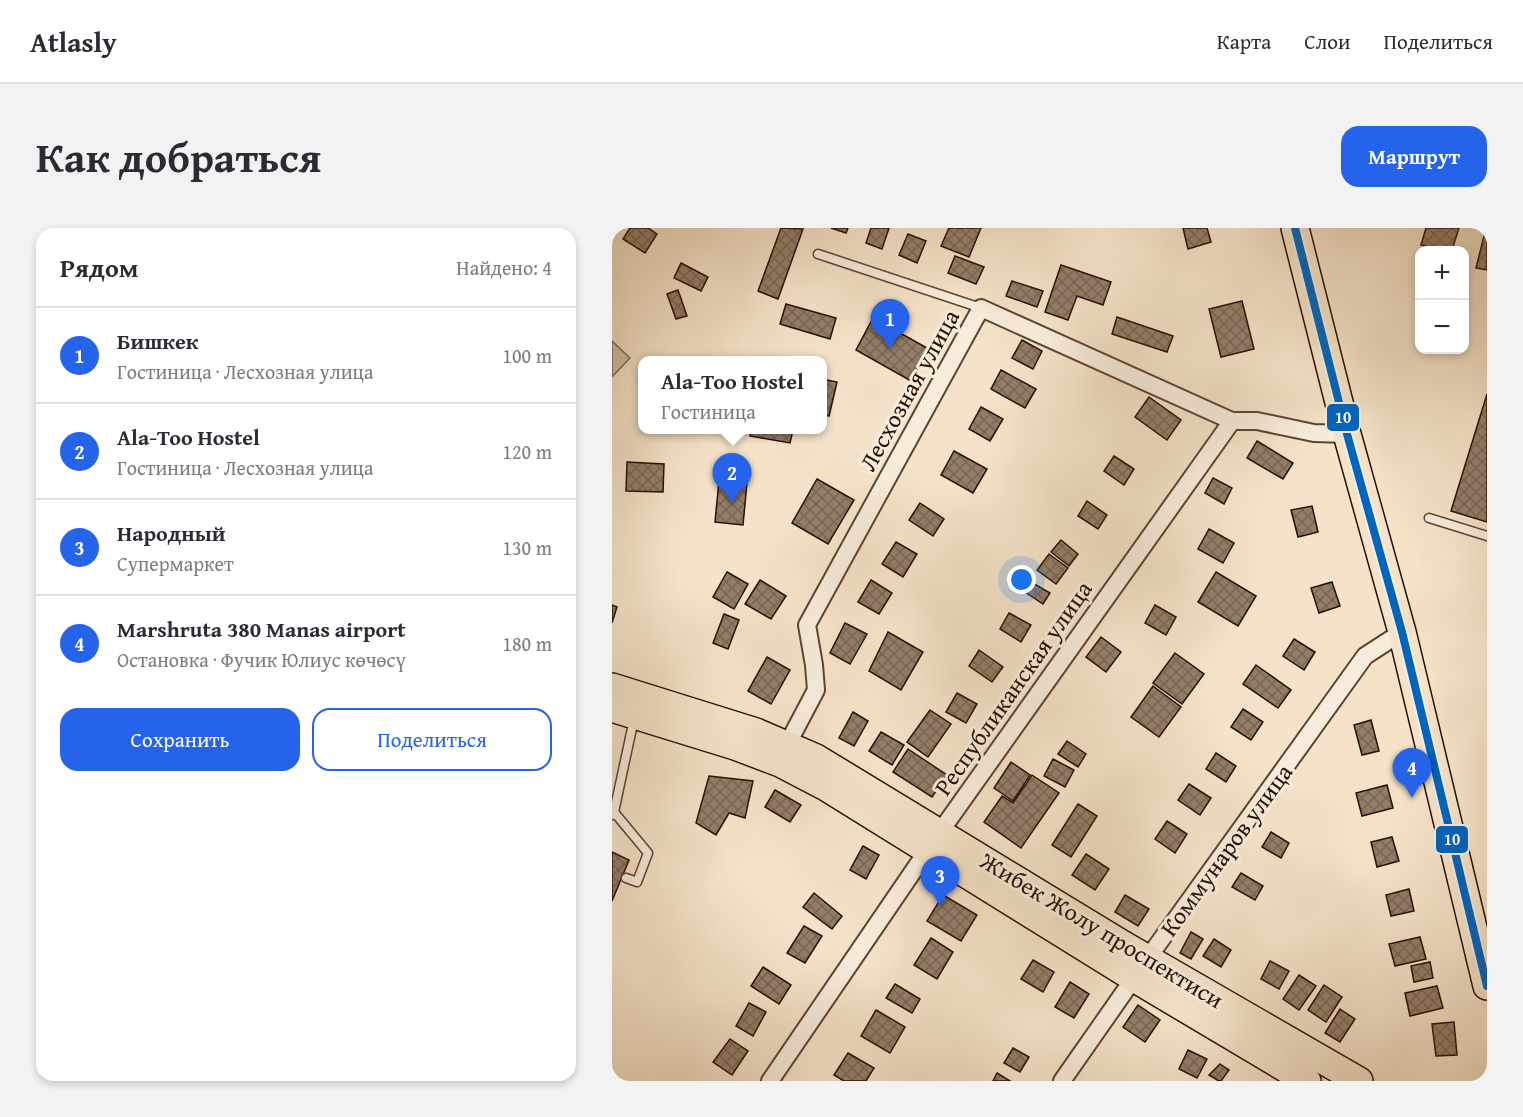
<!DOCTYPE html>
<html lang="ru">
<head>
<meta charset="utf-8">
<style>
  :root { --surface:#fff; --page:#f2f2f3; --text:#2b2b33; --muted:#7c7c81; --line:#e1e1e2; --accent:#2563eb }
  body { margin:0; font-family:"Gentium Book Plus",serif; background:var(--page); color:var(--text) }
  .controls { position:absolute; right:18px; top:18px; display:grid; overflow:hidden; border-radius:12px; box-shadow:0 3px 9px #0003 }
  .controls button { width:54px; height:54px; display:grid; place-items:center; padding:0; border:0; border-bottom:2px solid var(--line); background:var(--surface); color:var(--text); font:30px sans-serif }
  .you { position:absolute; left:410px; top:352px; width:21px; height:21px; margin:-15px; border:4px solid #fff; border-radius:50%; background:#1a73e8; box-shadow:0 0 0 9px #1a73e833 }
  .badge { display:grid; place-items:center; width:39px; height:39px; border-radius:50%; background:var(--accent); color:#fff; font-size:20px; font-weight:700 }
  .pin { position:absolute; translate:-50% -50px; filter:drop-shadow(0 2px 3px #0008) }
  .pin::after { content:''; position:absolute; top:32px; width:21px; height:18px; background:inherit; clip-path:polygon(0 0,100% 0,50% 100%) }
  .popup { position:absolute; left:26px; top:128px; width:189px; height:78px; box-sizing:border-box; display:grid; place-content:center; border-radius:12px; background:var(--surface); filter:drop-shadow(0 2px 4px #0005); font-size:20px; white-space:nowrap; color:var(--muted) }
  .popup b { font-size:22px; color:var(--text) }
  .popup::after { content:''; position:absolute; left:50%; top:100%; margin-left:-12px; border:12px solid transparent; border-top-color:var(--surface) }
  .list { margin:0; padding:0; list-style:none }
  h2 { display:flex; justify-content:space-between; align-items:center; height:78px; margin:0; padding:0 24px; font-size:26px }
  h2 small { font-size:20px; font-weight:400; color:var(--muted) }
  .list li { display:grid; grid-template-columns:39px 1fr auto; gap:18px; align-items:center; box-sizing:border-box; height:96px; padding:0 24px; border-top:2px solid var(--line) }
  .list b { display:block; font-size:22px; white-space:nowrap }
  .list p { margin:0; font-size:20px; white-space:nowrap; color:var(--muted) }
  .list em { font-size:20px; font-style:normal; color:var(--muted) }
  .actions { display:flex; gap:12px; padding:18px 24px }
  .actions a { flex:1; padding:14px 0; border:2px solid var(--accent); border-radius:18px; text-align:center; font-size:21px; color:var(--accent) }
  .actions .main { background:var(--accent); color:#fff }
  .map { position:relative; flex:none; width:875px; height:853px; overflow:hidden; border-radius:18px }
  header { display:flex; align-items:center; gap:36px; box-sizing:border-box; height:84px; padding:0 30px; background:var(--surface); border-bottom:2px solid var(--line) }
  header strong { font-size:28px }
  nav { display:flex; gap:33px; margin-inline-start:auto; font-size:21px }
  .intro { display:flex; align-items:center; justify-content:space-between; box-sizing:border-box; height:144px; padding:0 36px }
  h1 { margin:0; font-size:42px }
  .button { padding:15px 27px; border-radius:18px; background:var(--accent); color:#fff; font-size:21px; font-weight:700 }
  main { display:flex; gap:36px; padding:0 36px }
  aside { flex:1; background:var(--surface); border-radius:18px; box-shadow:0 3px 9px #0003 }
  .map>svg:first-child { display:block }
</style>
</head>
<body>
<header>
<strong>Atlasly</strong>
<nav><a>Карта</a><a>Слои</a><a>Поделиться</a></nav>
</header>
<div class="intro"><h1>Как добраться</h1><a class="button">Маршрут</a></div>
<main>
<aside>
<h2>Рядом<small>Найдено: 4</small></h2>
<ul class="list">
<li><span class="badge">1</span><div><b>Бишкек</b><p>Гостиница · Лесхозная улица</p></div><em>100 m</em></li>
<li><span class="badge">2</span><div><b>Ala-Too Hostel</b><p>Гостиница · Лесхозная улица</p></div><em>120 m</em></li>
<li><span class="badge">3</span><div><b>Народный</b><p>Супермаркет</p></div><em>130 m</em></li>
<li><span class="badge">4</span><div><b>Marshruta 380 Manas airport</b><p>Остановка · Фучик Юлиус көчөсү</p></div><em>180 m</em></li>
</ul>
<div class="actions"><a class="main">Сохранить</a><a>Поделиться</a></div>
</aside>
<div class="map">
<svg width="875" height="853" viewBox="0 0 875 853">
  <defs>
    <pattern id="building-cross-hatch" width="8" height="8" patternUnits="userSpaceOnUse" patternTransform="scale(1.5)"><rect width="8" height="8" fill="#937d69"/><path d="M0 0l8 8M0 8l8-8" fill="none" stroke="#786554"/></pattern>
  </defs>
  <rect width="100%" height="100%" fill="#f5e3c9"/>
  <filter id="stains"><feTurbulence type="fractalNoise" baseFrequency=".00333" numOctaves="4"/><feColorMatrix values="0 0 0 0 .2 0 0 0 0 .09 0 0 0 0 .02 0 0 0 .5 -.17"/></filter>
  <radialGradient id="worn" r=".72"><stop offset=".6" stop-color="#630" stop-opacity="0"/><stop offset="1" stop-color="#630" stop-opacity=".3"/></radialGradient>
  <!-- grass -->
  <path fill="#d2bfa7" stroke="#7d6754" stroke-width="1.5" d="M0,113L18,130L0,149Z"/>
  <!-- building -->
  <g fill="url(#building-cross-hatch)" stroke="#280f00" stroke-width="1.5">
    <path d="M18,0H36L45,6L33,25L11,11Z"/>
    <path d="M169,0L191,1L166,71L146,63Z"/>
    <path d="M219,0H236L234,5Z"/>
    <path d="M259,0H277L270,21L254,15Z"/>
    <path d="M337,0H369L357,29L329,18Z"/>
    <path d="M571,0H595L599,14L576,21Z"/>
    <path d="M814,0H847L840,22H829L809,17Z"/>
    <path d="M874,0H875V42L864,40Z"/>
    <path d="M296,6L314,13L305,35L287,27Z"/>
    <path d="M343,28L372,39L364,56L336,45Z"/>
    <path d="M69,35L96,49L89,63L62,50Z"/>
    <path d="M449,37L499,54L491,77L465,68L456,92L433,84Z"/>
    <path d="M400,53L431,63L425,79L394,68Z"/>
    <path d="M66,62L75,88L64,91L55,66Z"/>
    <path d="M630,73L642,121L609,129L597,81Z"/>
    <path d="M174,76L224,90L218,111L168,96Z"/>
    <path d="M505,89L561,108L555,124L500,106Z"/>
    <path d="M261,90L317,121L299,153L244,122Z"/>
    <path d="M410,112L430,123L421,141L400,130Z"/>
    <path d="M389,142L424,161L413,180L379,161Z"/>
    <path d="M210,151L225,154L217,188L210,186Z"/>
    <path d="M875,166V294L839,283Z"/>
    <path d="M537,169L569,192L555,212L523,189Z"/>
    <path d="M369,179L391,191L378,213L357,201Z"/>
    <path d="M139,202H181L178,215L138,208Z"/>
    <path d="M645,213L681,235L671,251L635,230Z"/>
    <path d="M342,223L375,241L361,265L329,247Z"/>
    <path d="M502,228L522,241L512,257L492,243Z"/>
    <path d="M15,234L52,236L51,264L14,263Z"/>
    <path d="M108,242L136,244L131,297L103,294Z"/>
    <path d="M601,250L620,260L612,276L593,265Z"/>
    <path d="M205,251L242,272L216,316L180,295Z"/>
    <path d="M475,273L495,287L486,301L466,288Z"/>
    <path d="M308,275L332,291L321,308L297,292Z"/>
    <path d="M700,278L706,304L686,309L679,282Z"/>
    <path d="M597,301L622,315L611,335L586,321Z"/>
    <path d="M449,312L466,326L457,338L439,324Z"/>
    <path d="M284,314L305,326L291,349L270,336Z"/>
    <path d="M437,326L456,340L444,356L425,342Z"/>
    <path d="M115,344L136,356L122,381L101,369Z"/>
    <path d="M604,344L644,368L626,398L586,374Z"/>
    <path d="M148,352L174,368L159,391L133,376Z"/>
    <path d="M259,352L280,365L267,386L246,374Z"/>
    <path d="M419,354L438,365L431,376L413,364Z"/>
    <path d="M720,354L728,378L707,385L699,360Z"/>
    <path d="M0,377L5,379L0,395Z"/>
    <path d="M543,377L564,389L554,407L533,395Z"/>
    <path d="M397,385L419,397L409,414L388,401Z"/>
    <path d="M112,386L127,392L116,421L101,415Z"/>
    <path d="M233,395L255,406L238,436L218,425Z"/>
    <path d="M276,404L311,424L289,462L257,443Z"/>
    <path d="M489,409L509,424L494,444L474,429Z"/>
    <path d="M682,411L703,424L692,442L671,428Z"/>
    <path d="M367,422L391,439L380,454L357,438Z"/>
    <path d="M563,425L592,446L570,476L541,455Z"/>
    <path d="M155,429L178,442L159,476L136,463Z"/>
    <path d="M644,437L679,462L666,480L631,456Z"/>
    <path d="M541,458L569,479L547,509L519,489Z"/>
    <path d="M345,465L365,476L354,495L334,484Z"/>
    <path d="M631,481L651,494L639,512L619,499Z"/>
    <path d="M318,482L339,496L316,529L295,514Z"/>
    <path d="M241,484L256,493L242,518L227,510Z"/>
    <path d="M759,492L767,523L750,527L742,497Z"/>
    <path d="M269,504L292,517L280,537L257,523Z"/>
    <path d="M455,513L474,526L466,539L446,526Z"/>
    <path d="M296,521L335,547L320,569L281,544Z"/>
    <path d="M604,525L624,538L614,554L594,541Z"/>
    <path d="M441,531L462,542L453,559L432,548Z"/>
    <path d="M399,534L418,547L401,573L382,560Z"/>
    <path d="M420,547L447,565L409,620L372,594L390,568L401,575Z"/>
    <path d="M97,548L141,553L133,590L117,585L104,607L84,595Z"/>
    <path d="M577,556L599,570L588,587L566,572Z"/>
    <path d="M775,557L781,580L750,588L744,565Z"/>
    <path d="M163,562L189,577L178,594L153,579Z"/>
    <path d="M466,576L485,588L459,629L440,617Z"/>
    <path d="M555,593L575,606L563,625L543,611Z"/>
    <path d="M659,604L677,615L669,630L650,619Z"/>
    <path d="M780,609L787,633L765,639L759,614Z"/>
    <path d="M251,618L267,627L254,651L238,642Z"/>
    <path d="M0,624L17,632L0,673Z"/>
    <path d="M474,626L497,641L483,662L460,647Z"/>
    <path d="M629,645L651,658L643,672L620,659Z"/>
    <path d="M797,661L802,683L779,688L774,667Z"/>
    <path d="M202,665L230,688L220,701L191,679Z"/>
    <path d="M331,667L365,687L349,713L315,693Z"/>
    <path d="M513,667L537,681L526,698L503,684Z"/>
    <path d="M192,698L210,708L193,735L175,725Z"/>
    <path d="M579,704L591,711L579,731L568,725Z"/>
    <path d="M808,709L814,731L783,738L777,716Z"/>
    <path d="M319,710L341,724L325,751L302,737Z"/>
    <path d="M602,711L619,722L609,739L591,728Z"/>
    <path d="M421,732L442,744L431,764L409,751Z"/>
    <path d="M658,733L677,743L667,761L649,751Z"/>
    <path d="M818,734L821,750L802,754L799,738Z"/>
    <path d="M151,739L179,757L167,776L139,758Z"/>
    <path d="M687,747L704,758L687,782L671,771Z"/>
    <path d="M458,754L477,766L462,790L443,779Z"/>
    <path d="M283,756L308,771L300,785L274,770Z"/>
    <path d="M712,757L730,769L714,794L696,782Z"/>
    <path d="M825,758L831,780L798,788L793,765Z"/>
    <path d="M137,775L154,784L141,808L124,798Z"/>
    <path d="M526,777L548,792L533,814L511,799Z"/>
    <path d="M728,781L743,791L728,814L713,805Z"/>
    <path d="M264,782L293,799L278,825L249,808Z"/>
    <path d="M842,794L845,827L824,828L820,796Z"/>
    <path d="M118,811L136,823L120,847L101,834Z"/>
    <path d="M401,820L417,829L408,844L392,835Z"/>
    <path d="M576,822L595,831L585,850L567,841Z"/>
    <path d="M236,825L262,840L254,853H232L222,847Z"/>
    <path d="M608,836L617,842L609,853H607L597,847Z"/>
    <path d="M385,845L398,853H381Z"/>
  </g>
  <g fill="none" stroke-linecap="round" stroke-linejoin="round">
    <defs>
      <g id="service">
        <path d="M206,26L369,80"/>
        <path d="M817,290L875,308"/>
        <path d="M2,584L36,625L25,654L14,650"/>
        <path d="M0,587L2,584L22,491"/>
      </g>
      <g id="minor">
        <path d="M175,517L204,462L202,437L195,397L369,80L620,193"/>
        <path d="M536,730L753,428L790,404"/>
        <path d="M158,853L328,604L620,193H645L702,205L735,206"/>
        <path d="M450,853L522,750"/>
      </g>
      <g id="primary">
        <path d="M683,0L735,206L790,404L875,758"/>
        <path d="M0,459L144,504L204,530L510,716L747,853"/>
        <path d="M0,480L123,518L168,535L214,559L522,750L695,853"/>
      </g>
    </defs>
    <!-- service casing -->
    <use href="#service" stroke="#5b4432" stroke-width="11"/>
    <!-- minor casing -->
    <use href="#minor" stroke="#5b4432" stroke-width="20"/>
    <!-- primary casing -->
    <use href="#primary" stroke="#280f00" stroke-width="30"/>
    <!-- service -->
    <use href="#service" stroke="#f8eddc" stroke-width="8"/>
    <!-- minor -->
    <use href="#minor" stroke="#f8eddc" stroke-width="16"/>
    <!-- primary -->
    <use href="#primary" stroke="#f5e3c9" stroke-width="27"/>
    <defs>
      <path id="bus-1" d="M683,0L735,206L790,404L875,758"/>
    </defs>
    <!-- bus-1 casing -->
    <use href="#bus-1" stroke="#f8eddc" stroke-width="12"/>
    <!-- bus-1 -->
    <use href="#bus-1" stroke="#0065bd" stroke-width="8"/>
  </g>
  <g text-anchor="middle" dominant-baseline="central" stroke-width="6" stroke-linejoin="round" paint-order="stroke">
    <!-- street labels -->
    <g font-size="24" fill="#280f00" stroke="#f8eddc">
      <text transform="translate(297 162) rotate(-61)">Лесхозная улица</text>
      <text transform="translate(401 460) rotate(-55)">Республиканская улица</text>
      <text transform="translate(614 622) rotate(-54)">Коммунаров улица</text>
      <text transform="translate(490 702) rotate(31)">Жибек Жолу проспектиси</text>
    </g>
  </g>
  <g stroke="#f8eddc" stroke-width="2">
    <rect x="714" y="175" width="34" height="29" rx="6" fill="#0065bd"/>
    <rect x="823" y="597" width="34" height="29" rx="6" fill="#0065bd"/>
  </g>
  <g font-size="16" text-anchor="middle" font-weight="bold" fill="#fff">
    <text x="731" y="195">10</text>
    <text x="840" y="617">10</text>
  </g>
  <rect width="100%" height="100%" filter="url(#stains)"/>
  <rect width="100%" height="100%" fill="url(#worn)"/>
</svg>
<div class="controls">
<button>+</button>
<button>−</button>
</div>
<div class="you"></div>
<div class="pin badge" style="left:278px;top:121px">1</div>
<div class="pin badge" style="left:120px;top:275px">2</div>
<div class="popup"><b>Ala-Too Hostel</b>Гостиница</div>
<div class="pin badge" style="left:328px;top:678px">3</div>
<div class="pin badge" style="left:800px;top:570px">4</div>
</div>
</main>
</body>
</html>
